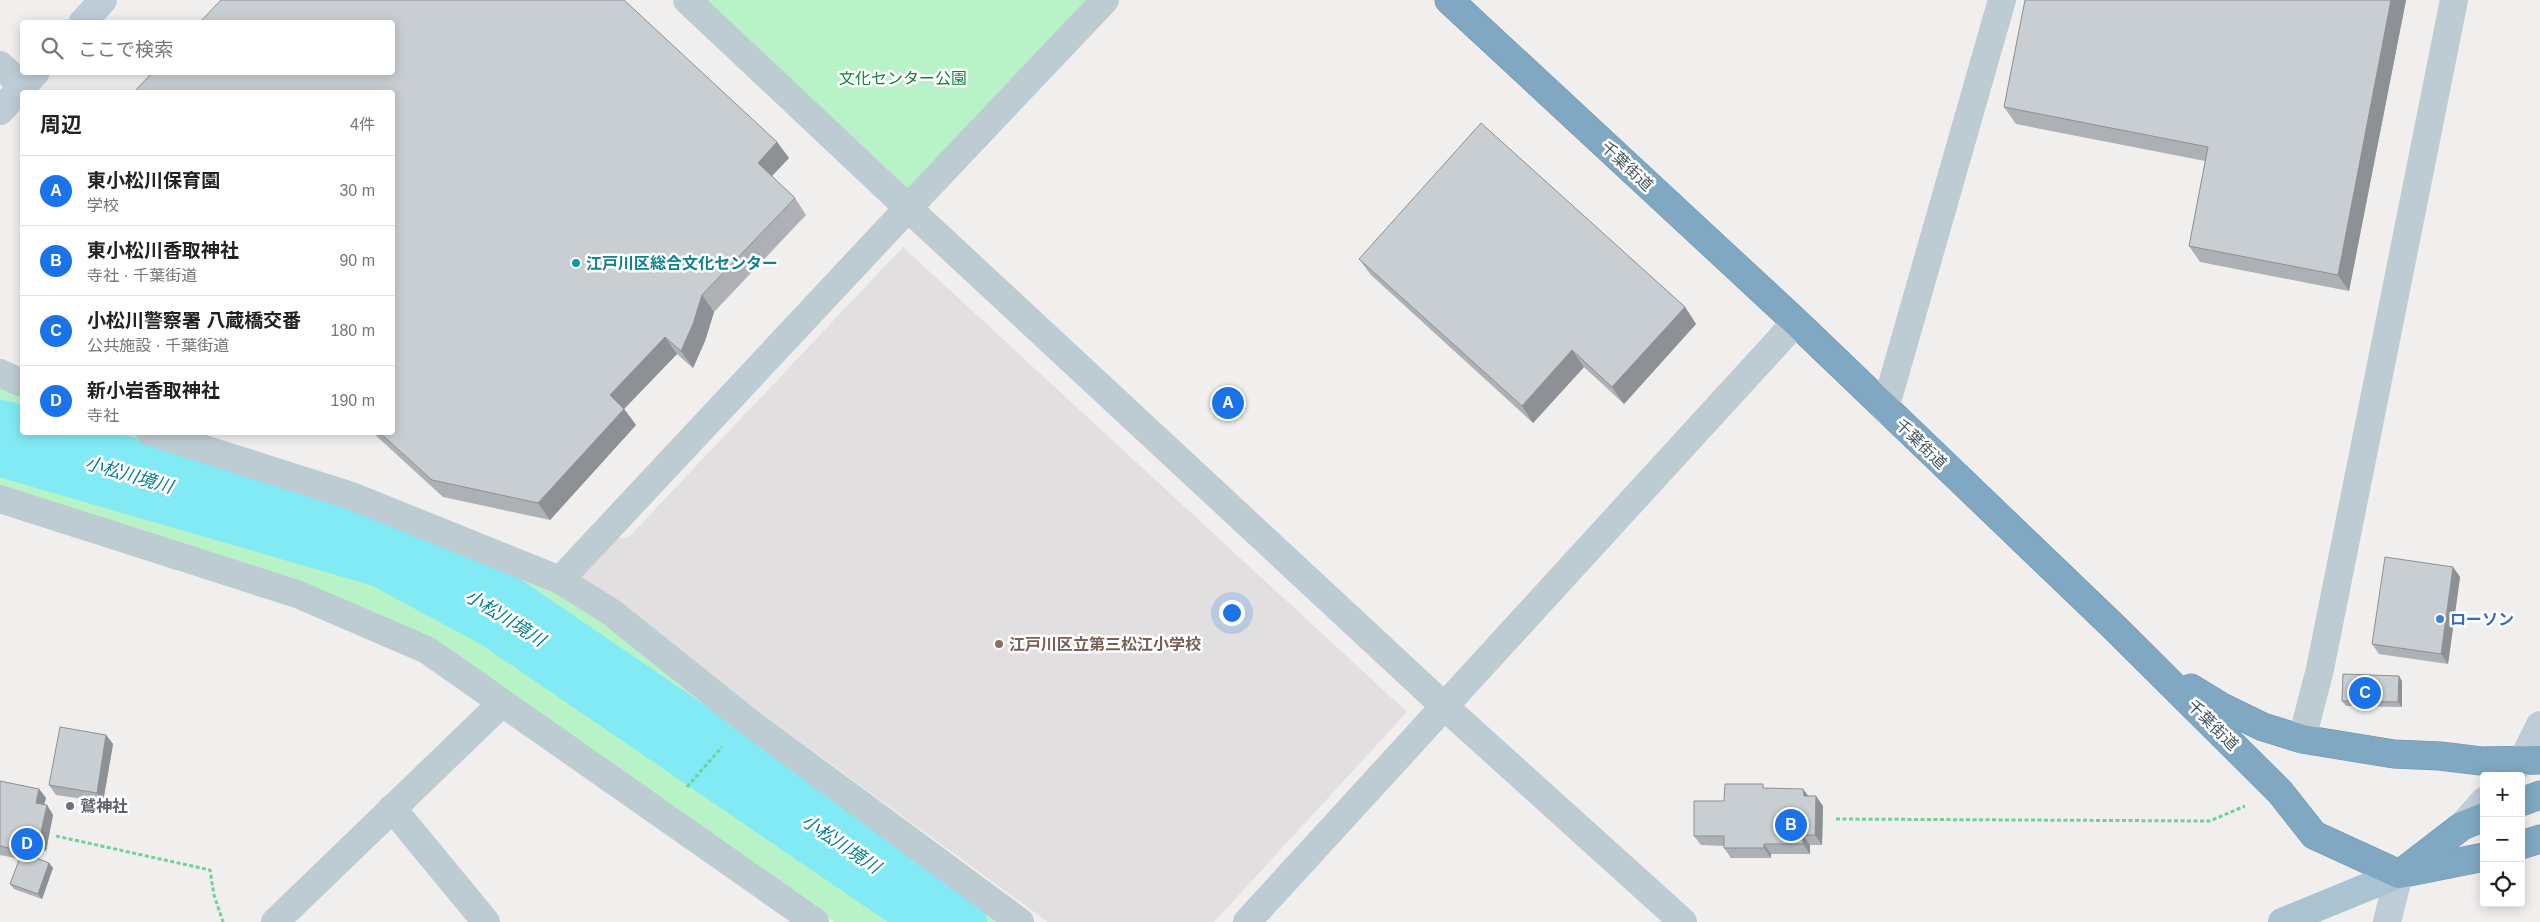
<!DOCTYPE html>
<html lang="ja">
<head>
<meta charset="utf-8">
<style>
  :root { --surface:#fff; --page:#f2f2f2; --text:#222; --muted:#767676; --line:#e0e0e0; --accent:#1a73e8 }
  body { margin:0; font-family:Arial,"Noto Sans JP",sans-serif; background:var(--page); color:var(--text) }
  .controls { position:absolute; right:15px; bottom:15px; display:grid; overflow:hidden; border-radius:5px; box-shadow:0 2px 12px #0003 }
  .controls button { width:45px; height:45px; display:grid; place-items:center; padding:0; border:0; border-bottom:1px solid var(--line); background:var(--surface); color:var(--text); font:25px sans-serif }
  .you { position:absolute; left:1231px; top:612px; width:18px; height:18px; margin:-12px; border:4px solid #fff; border-radius:50%; background:#1a73e8; box-shadow:0 0 0 8px #1a73e833 }
  .badge { display:grid; place-items:center; width:32px; height:32px; border-radius:50%; background:var(--accent); color:#fff; font-size:16px; font-weight:700 }
  .pin { position:absolute; translate:-50% -50%; border:2px solid #fff; box-shadow:0 1px 5px #0006 }
  .list { margin:0; padding:0; list-style:none }
  h2 { display:flex; justify-content:space-between; align-items:center; height:65px; margin:0; padding:0 20px; font-size:21px }
  h2 small { font-size:16px; font-weight:400; color:var(--muted) }
  .list li { display:grid; grid-template-columns:32px 1fr auto; gap:15px; align-items:center; box-sizing:border-box; height:70px; padding:0 20px; border-top:1px solid var(--line) }
  .list b { display:block; font-size:19px; white-space:nowrap }
  .list p { margin:0; font-size:16px; white-space:nowrap; color:var(--muted) }
  .list em { font-size:16px; font-style:normal; color:var(--muted) }
  .icon { flex:none; width:28px; height:28px; fill:none; stroke:currentColor; stroke-width:2; stroke-linecap:round; stroke-linejoin:round }
  .map { position:relative; flex:none; width:2540px; height:922px; overflow:hidden }
  .search { position:absolute; background:var(--surface); box-shadow:0 2px 12px #0003; left:20px; top:20px; width:375px; height:55px; display:flex; align-items:center; gap:12px; box-sizing:border-box; padding:0 18px; border-radius:5px; color:var(--muted); font-size:19px }
  .panel { position:absolute; background:var(--surface); box-shadow:0 2px 12px #0003; left:20px; top:90px; width:375px; height:345px; border-radius:5px }
  .map>svg:first-child { display:block }
</style>
</head>
<body>
<div class="map">
<svg width="2540" height="922" viewBox="0 0 2540 922">
  <rect width="100%" height="100%" fill="#f1eeee"/>
  <!-- education -->
  <path fill="#e2dfe0" d="M903,247L1407,712L1214,922H1048L571,575L605,538H628Z"/>
  <!-- green -->
  <g fill="#b8f3c7">
    <path d="M705,0H1086L908,189Z"/>
    <path d="M0,372L22,378V432L202,433L552,584L1003,922H834L508,693L0,489Z"/>
  </g>
  <g fill="none" stroke-linecap="round" stroke-linejoin="round">
    <!-- river -->
    <path stroke="#81eaf4" stroke-width="76" d="M0,438L386,550L501,612L923,900L949,922"/>
    <defs>
      <g id="highway">
        <path d="M1449,0L1796,322L2115,628L2280,792L2314,835L2399,874L2484,857"/>
        <path d="M2191,688L2222,707L2263,727L2302,739L2394,754L2440,756L2481,761L2540,760"/>
        <path d="M2521,802L2540,795"/>
        <path d="M2521,845L2540,839"/>
        <path d="M2405,870L2462,826L2484,817"/>
      </g>
    </defs>
    <!-- highway casing -->
    <use href="#highway" stroke="#6c93ae" stroke-width="29"/>
    <!-- path -->
    <g stroke="#6dd495" stroke-width="3" stroke-dasharray="4 2.5" stroke-linecap="butt">
      <path d="M687,787L722,747"/>
      <path d="M1836,819L2210,821L2245,806"/>
      <path d="M56,836L210,870L214,895L223,922"/>
    </g>
    <!-- street -->
    <g stroke="#bdcbd2" stroke-width="28">
      <path d="M1105,0L908,208L1445,707L1683,922"/>
      <path d="M0,65L23,86"/>
      <path d="M0,373L22,383"/>
      <path d="M1885,409L2002,0"/>
      <path d="M150,432L349,495L560,580L611,612L745,719L1020,922"/>
      <path d="M0,499L297,594L427,650L815,922"/>
      <path d="M560,580L908,208L687,0"/>
      <path d="M2302,739L2320,669L2454,0"/>
      <path d="M392,808L486,922"/>
      <path d="M275,922L502,703"/>
      <path d="M1247,922L1796,322"/>
    </g>
    <!-- secondary -->
    <g stroke="#bdccd7" stroke-width="28">
      <path d="M83,22L103,0"/>
      <path d="M0,111L36,72"/>
      <path d="M2507,776L2522,761L2540,725"/>
      <path d="M2462,826L2484,801"/>
      <path d="M2387,922L2399,874"/>
    </g>
    <!-- primary -->
    <path stroke="#abc2d0" stroke-width="28" d="M2282,922L2399,874"/>
    <!-- highway -->
    <use href="#highway" stroke="#81a8c2" stroke-width="28"/>
  </g>
  <!-- wall -->
  <g fill="#adb1b5">
    <path d="M2025,0H2406L2349,291L2200,262L2189,246L2205,161L2016,124L2004,107Z"/>
    <path d="M777,142L789,158L772,176L795,198L806,215L714,312L705,341L693,368L677,354L624,409L636,425L550,520L443,497L372,432H392Z"/>
    <path d="M1359,259L1685,307L1696,324L1624,404L1584,367L1533,423L1371,275Z"/>
    <path d="M2453,567L2460,577L2448,664L2379,654L2372,644Z"/>
    <path d="M2402,681V707L2346,706L2342,701Z"/>
    <path d="M106,735L113,744L103,802L56,795L49,785Z"/>
    <path d="M0,781L39,789L46,798L44,804L47,805L53,815L46,851L35,849L34,857L49,863L53,868L42,899L14,889L10,884L20,859L0,855Z"/>
    <path d="M1766,788L1809,796L1823,806L1822,845H1810V854H1771V858H1731L1724,848V846L1701,845L1694,836L1724,801Z"/>
  </g>
  <!-- shaded-wall -->
  <g fill="#8d9094">
    <path d="M2391,0H2406L2349,291L2338,275Z"/>
    <path d="M777,142L789,158L769,179L758,163Z"/>
    <path d="M702,295L714,312L705,341L693,368L681,351Z"/>
    <path d="M1685,307L1696,324L1624,404L1612,387Z"/>
    <path d="M665,337L677,354L624,409L636,425L550,520L538,503L610,395Z"/>
    <path d="M1572,350L1584,367L1533,423L1522,406Z"/>
    <path d="M2453,567L2460,577L2448,664L2441,654Z"/>
    <path d="M2399,676L2402,681V707L2398,702Z"/>
    <path d="M106,735L113,744L103,802L97,793Z"/>
    <path d="M39,789L46,798L42,812L36,803Z"/>
    <path d="M1803,789L1810,798L1804,796Z"/>
    <path d="M1816,796L1823,806L1822,845L1815,835Z"/>
    <path d="M47,805L53,815L46,851L39,841Z"/>
    <path d="M1803,835L1810,845V854L1803,844Z"/>
    <path d="M28,839L35,849L33,861L26,852Z"/>
    <path d="M1764,844L1771,854V858L1764,848Z"/>
    <path d="M49,863L53,868L42,899L38,894Z"/>
  </g>
  <!-- building -->
  <g fill="#c9ced3" stroke="#8d9094">
    <path d="M221,0H624L777,142L758,163L795,198L702,295L693,324L681,351L665,337L610,395L624,409L538,503L432,480L379,432H392V92H134L153,72H392V22H200Z"/>
    <path d="M2025,0H2391L2338,275L2189,246L2208,147L2004,107Z"/>
    <path d="M1481,123L1685,307L1612,387L1572,350L1522,406L1359,259Z"/>
    <path d="M2385,557L2453,567L2441,654L2372,644Z"/>
    <path d="M2343,674L2399,676L2398,702L2342,701Z"/>
    <path d="M60,727L106,735L97,793L49,785Z"/>
    <path d="M0,781L39,789L36,803L47,805L39,841L28,839L26,852L0,846Z"/>
    <path d="M1725,784H1763V788L1803,789L1804,796H1816L1815,835H1803V844H1764V848H1724V836H1694V801H1724Z"/>
    <path d="M21,855L30,859L31,856L49,863L38,894L10,884Z"/>
  </g>
  <!-- markers -->
  <circle fill="#0f9aa8" stroke="#fff" stroke-width="2" cx="576" cy="263" r="5"/>
  <circle fill="#3f7fe0" stroke="#fff" stroke-width="2" cx="2440" cy="619" r="5"/>
  <circle fill="#8d6e63" stroke="#fff" stroke-width="2" cx="999" cy="644" r="5"/>
  <circle fill="#6b7280" stroke="#fff" stroke-width="2" cx="70" cy="806" r="5"/>
  <g text-anchor="middle" dominant-baseline="central" stroke-width="5" stroke-linejoin="round" paint-order="stroke">
    <!-- park labels -->
    <g font-size="16" fill="#0e853b" stroke="#fff">
      <text x="903" y="78">文化センター公園</text>
    </g>
    <!-- street labels -->
    <g font-size="16" fill="#44545d" stroke="#fff">
      <text transform="translate(1627 166) rotate(43)">千葉街道</text>
      <text transform="translate(1921 444) rotate(44)">千葉街道</text>
      <text transform="translate(2213 725) rotate(45)">千葉街道</text>
    </g>
    <!-- culture labels -->
    <g font-size="16" font-weight="bold" fill="#0d838f" stroke="#fff" text-anchor="start">
      <text x="586" y="263">江戸川区総合文化センター</text>
    </g>
    <!-- shop labels -->
    <g font-size="16" font-weight="bold" fill="#366cbe" stroke="#fff" text-anchor="start">
      <text x="2450" y="619">ローソン</text>
    </g>
    <!-- education labels -->
    <g font-size="16" font-weight="bold" fill="#785e54" stroke="#fff" text-anchor="start">
      <text x="1009" y="644">江戸川区立第三松江小学校</text>
    </g>
    <!-- worship labels -->
    <g font-size="16" font-weight="bold" fill="#5b616d" stroke="#fff" text-anchor="start">
      <text x="80" y="806">鷲神社</text>
    </g>
    <!-- water labels -->
    <g font-size="18" font-style="italic" fill="#047f8c" stroke="#fff">
      <text transform="translate(129 475) rotate(16)">小松川境川</text>
      <text transform="translate(505 618) rotate(32)">小松川境川</text>
      <text transform="translate(841 844) rotate(34)">小松川境川</text>
    </g>
  </g>
</svg>
<div class="controls">
<button>+</button>
<button>−</button>
<button><svg class="icon" aria-label="locate" viewBox="0 0 24 24"><circle cx="12" cy="12" r="6"/><path d="M12 2v4M12 18v4M2 12h4M18 12h4"/></svg></button>
</div>
<div class="you"></div>
<div class="pin badge" style="left:1228px;top:403px">A</div>
<div class="pin badge" style="left:1791px;top:825px">B</div>
<div class="pin badge" style="left:2365px;top:693px">C</div>
<div class="pin badge" style="left:27px;top:844px">D</div>
<div class="search"><svg class="icon" aria-label="search" viewBox="0 0 24 24"><circle cx="10" cy="10" r="6"/><path d="M15 15l6 6"/></svg>ここで検索</div>
<section class="panel">
<h2>周辺<small>4件</small></h2>
<ul class="list">
<li><span class="badge">A</span><div><b>東小松川保育園</b><p>学校</p></div><em>30 m</em></li>
<li><span class="badge">B</span><div><b>東小松川香取神社</b><p>寺社 · 千葉街道</p></div><em>90 m</em></li>
<li><span class="badge">C</span><div><b>小松川警察署 八蔵橋交番</b><p>公共施設 · 千葉街道</p></div><em>180 m</em></li>
<li><span class="badge">D</span><div><b>新小岩香取神社</b><p>寺社</p></div><em>190 m</em></li>
</ul>
</section>
</div>
</body>
</html>
